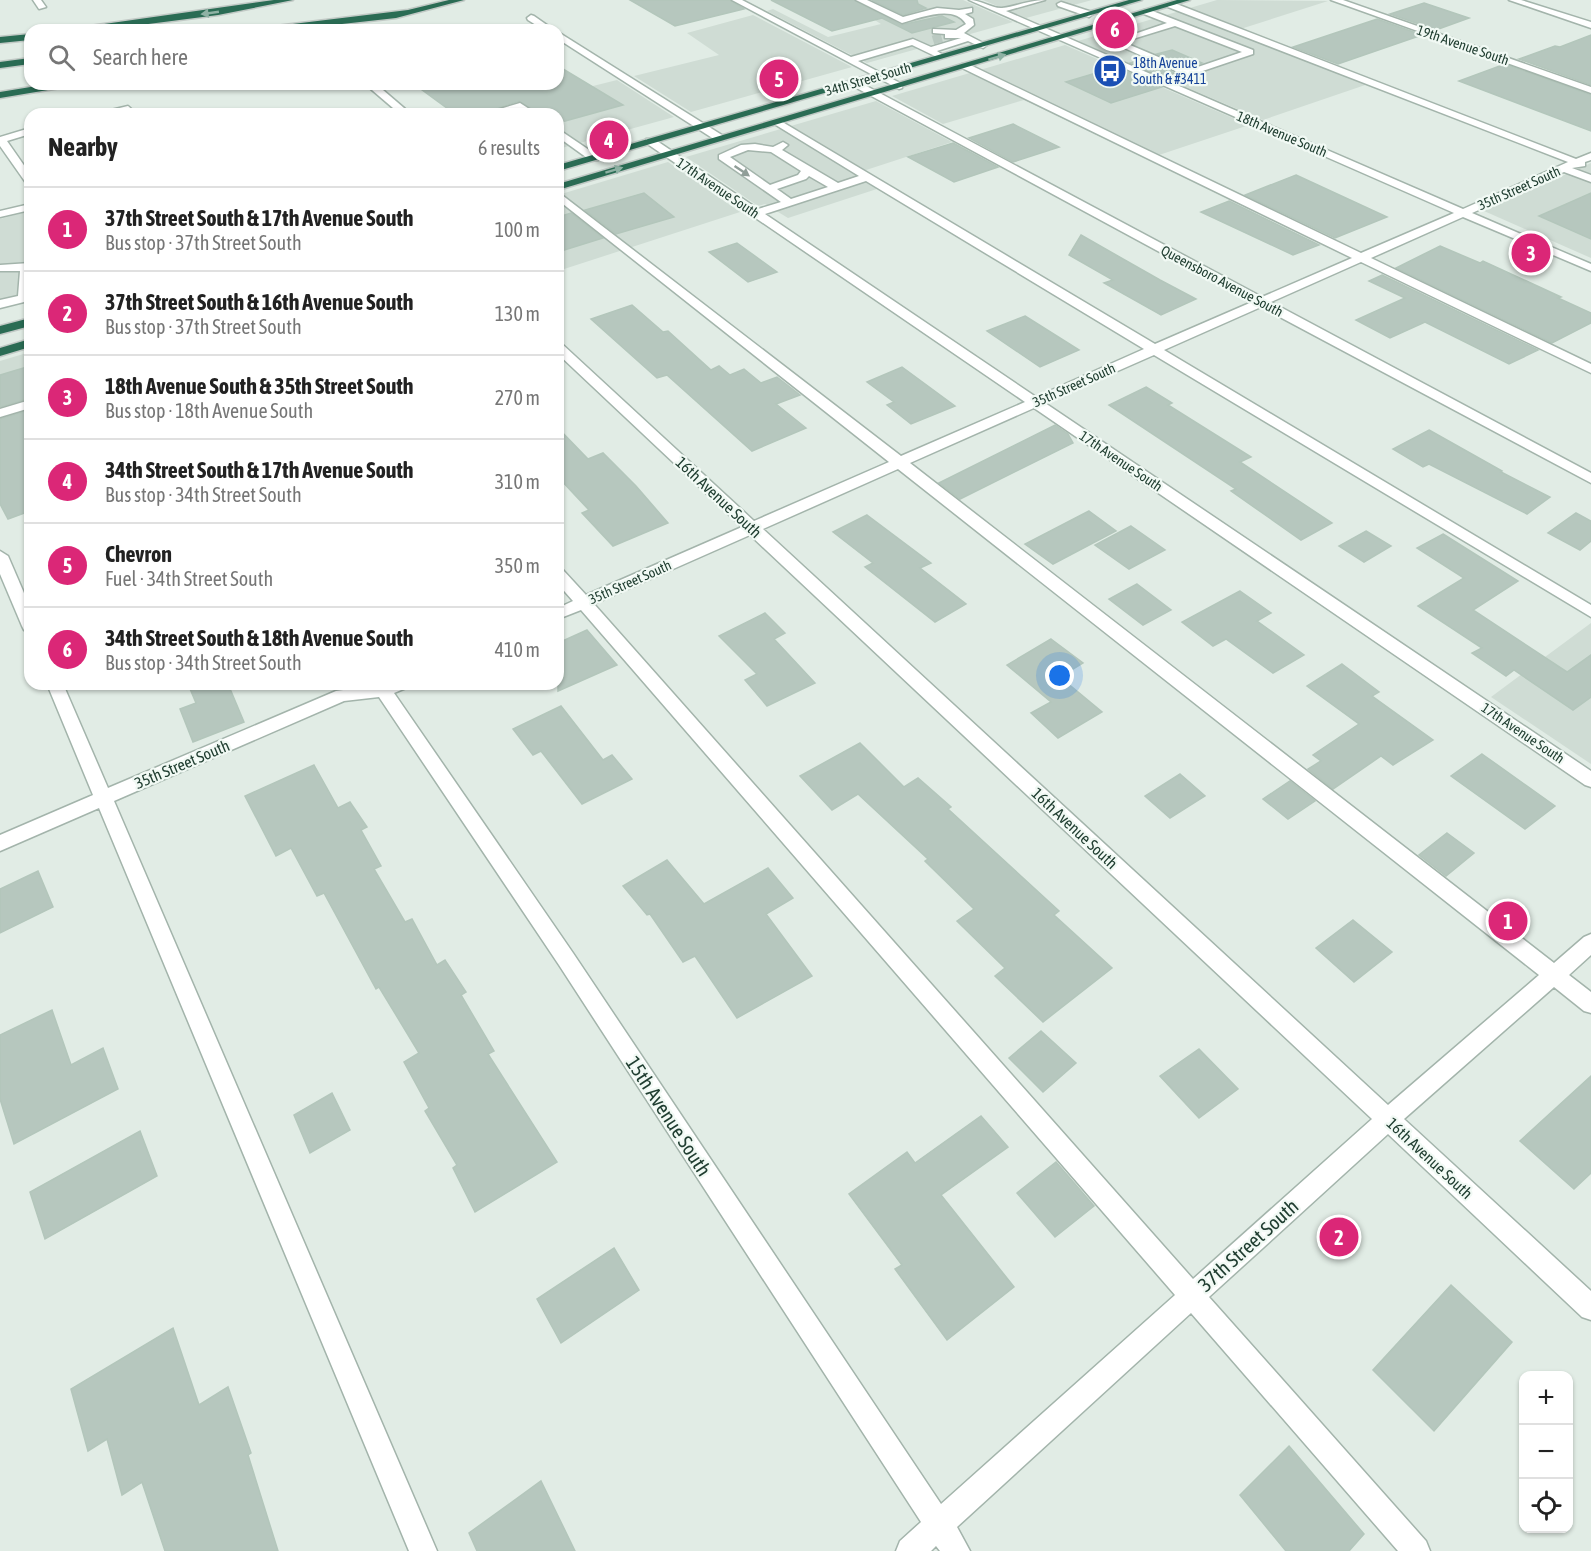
<!DOCTYPE html>
<html lang="en">
<head>
<meta charset="utf-8">
<style>
  :root { --surface:#fff; --page:#f2f2f2; --text:#222; --muted:#767676; --line:#e0e0e0; --accent:#db2777 }
  body { margin:0; font-family:"Asap Condensed",sans-serif; background:var(--page); color:var(--text) }
  .controls { position:absolute; right:18px; bottom:18px; display:grid; overflow:hidden; border-radius:12px; box-shadow:0 2px 4px #0004 }
  .controls button { width:54px; height:54px; display:grid; place-items:center; padding:0; border:0; border-bottom:2px solid var(--line); background:var(--surface); color:var(--text); font:30px sans-serif }
  .you { position:absolute; left:1060px; top:676px; width:21px; height:21px; margin:-15px; border:4px solid #fff; border-radius:50%; background:#1a73e8; box-shadow:0 0 0 9px #1a73e833 }
  .badge { display:grid; place-items:center; width:39px; height:39px; border-radius:50%; background:var(--accent); color:#fff; font-size:20px; font-weight:700 }
  .pin { position:absolute; translate:-50% -50%; border:3px solid #fff; box-shadow:0 2px 6px #0006 }
  .list { margin:0; padding:0; list-style:none }
  h2 { display:flex; justify-content:space-between; align-items:center; height:78px; margin:0; padding:0 24px; font-size:26px }
  h2 small { font-size:20px; font-weight:400; color:var(--muted) }
  .list li { display:grid; grid-template-columns:39px 1fr auto; gap:18px; align-items:center; box-sizing:border-box; height:84px; padding:0 24px; border-top:2px solid var(--line) }
  .list b { display:block; font-size:22px; white-space:nowrap }
  .list p { margin:0; font-size:20px; white-space:nowrap; color:var(--muted) }
  .list em { font-size:20px; font-style:normal; color:var(--muted) }
  .icon { flex:none; width:33px; height:33px; fill:none; stroke:currentColor; stroke-width:2; stroke-linecap:round; stroke-linejoin:round }
  .map { position:relative; flex:none; width:1591px; height:1551px; overflow:hidden }
  .search { position:absolute; background:var(--surface); box-shadow:0 2px 4px #0004; left:24px; top:24px; width:540px; height:66px; display:flex; align-items:center; gap:15px; box-sizing:border-box; padding:0 21px; border-radius:18px; color:var(--muted); font-size:22px }
  .panel { position:absolute; background:var(--surface); box-shadow:0 2px 4px #0004; left:24px; top:108px; width:540px; height:582px; border-radius:18px }
  .map>svg:first-child { display:block }
</style>
</head>
<body>
<div class="map">
<svg width="1591" height="1551" viewBox="0 0 1591 1551">
  <rect width="100%" height="100%" fill="#e1ece5"/>
  <!-- built -->
  <g fill="#cfdcd4">
    <path d="M843,0H963L1013,22L867,63L767,11L773,9L828,37L881,24Z"/>
    <path d="M983,0H1092L1026,18Z"/>
    <path d="M1217,0L1328,1L1231,32L1374,82L1263,120L1078,41Z"/>
    <path d="M753,15L852,67L691,112L634,76L719,55L687,33Z"/>
    <path d="M1065,45L1212,109L1249,125L1147,159L1024,100L943,124L892,96Z"/>
    <path d="M617,80L674,117L558,149V114H481Z"/>
    <path d="M876,101L952,142L863,171L886,186L788,218L765,204L758,206L686,157Z"/>
    <path d="M668,162L740,212L558,271V195Z"/>
    <path d="M1591,163V258L1484,211L1571,172Z"/>
    <path d="M30,211V296L0,304V219Z"/>
    <path d="M30,352V447L0,457V361Z"/>
    <path d="M1591,623V764L1491,697Z"/>
  </g>
  <!-- building -->
  <g fill="#b6c7be" stroke="#b3c6bb" stroke-width="1.5">
    <path d="M630,0H730L744,9L675,26Z"/>
    <path d="M771,0H854L901,25L942,16L954,22L912,33L882,18L832,31Z"/>
    <path d="M872,0H917L918,4L926,8L903,15Z"/>
    <path d="M1424,3L1469,18L1436,30L1390,14Z"/>
    <path d="M1377,19L1422,35L1338,64L1293,47Z"/>
    <path d="M1591,35V85L1519,59L1555,46L1560,47Z"/>
    <path d="M1172,50L1202,63L1189,68L1157,54Z"/>
    <path d="M1143,59L1174,73L1162,77L1130,63Z"/>
    <path d="M1505,64L1591,95V131L1459,81Z"/>
    <path d="M558,66L623,105L558,123V114H539L519,101L481,114H455L414,84H558Z"/>
    <path d="M1116,67L1162,87L1111,103L1066,82Z"/>
    <path d="M1013,124L1059,147L1013,162L969,138Z"/>
    <path d="M953,143L998,167L954,182L908,157Z"/>
    <path d="M1296,175L1387,217L1335,238L1245,195Z"/>
    <path d="M644,193L674,217L616,234L585,210Z"/>
    <path d="M1591,193V239L1539,216Z"/>
    <path d="M1229,201L1319,245L1293,255L1201,212Z"/>
    <path d="M571,213L603,238L558,252V217Z"/>
    <path d="M1081,235L1160,280L1196,299L1161,315L1104,283L1113,280L1069,255Z"/>
    <path d="M737,243L777,272L748,282L709,252Z"/>
    <path d="M1440,246L1480,263L1483,261L1561,297L1558,298L1591,313V323L1552,343L1396,268Z"/>
    <path d="M1382,275L1538,350L1509,364L1425,322L1390,338L1356,320L1405,298L1369,281Z"/>
    <path d="M632,305L663,332L668,331L711,370L719,366L730,375L744,369L761,383L777,377L800,395L776,404L806,428L752,451L667,375L657,378L591,319Z"/>
    <path d="M1025,316L1079,350L1040,367L987,331Z"/>
    <path d="M30,366V398L0,407V375Z"/>
    <path d="M902,367L955,406L911,424L887,405L894,402L867,382Z"/>
    <path d="M1146,387L1172,403L1168,405L1251,457L1240,462L1332,523L1301,540L1231,491L1236,489L1109,405Z"/>
    <path d="M30,410V511L8,519L0,504V419Z"/>
    <path d="M1055,425L1068,434L1073,443L960,499L939,483Z"/>
    <path d="M558,428L588,459L603,453L636,486L668,523L613,546L582,513L589,510L558,477Z"/>
    <path d="M1429,430L1502,471L1501,472L1550,497L1527,514L1429,464L1423,467L1393,449Z"/>
    <path d="M1089,511L1116,531L1053,564L1025,544Z"/>
    <path d="M1576,513L1591,521V541L1580,550L1548,533Z"/>
    <path d="M867,515L931,563L920,568L966,604L935,622L865,567L873,563L833,532Z"/>
    <path d="M1131,526L1165,550L1129,569L1095,545Z"/>
    <path d="M1366,531L1391,546L1364,562L1339,546Z"/>
    <path d="M1443,534L1518,581L1473,610L1567,672L1591,655V697L1573,710L1514,670L1506,676L1472,653L1482,648L1418,606L1464,578L1417,548Z"/>
    <path d="M1137,584L1171,610L1143,625L1109,599Z"/>
    <path d="M1240,591L1271,613L1257,621L1304,655L1273,673L1226,639L1213,646L1182,622Z"/>
    <path d="M765,613L785,633L774,639L815,683L767,706L745,680L757,674L719,636Z"/>
    <path d="M587,630L617,665L558,691V643Z"/>
    <path d="M1051,639L1083,663L1060,677L1102,712L1058,738L1031,713L1051,702L1007,665Z"/>
    <path d="M1342,664L1379,692L1372,696L1433,740L1393,765L1381,756L1333,789L1308,769L1321,761L1313,755L1359,724L1307,686Z"/>
    <path d="M188,684H228L244,722L193,742L180,709L196,703Z"/>
    <path d="M561,706L603,760L612,755L632,779L582,804L541,751L533,755L513,729Z"/>
    <path d="M860,743L904,787L918,778L951,807L948,809L1059,911L1054,915L1112,968L1043,1022L995,976L1005,968L957,921L974,909L925,861L928,859L858,794L832,810L800,776Z"/>
    <path d="M1482,754L1555,806L1525,829L1451,776Z"/>
    <path d="M314,765L338,808L350,802L367,827L361,830L381,866L374,869L405,922L412,919L437,965L445,960L466,992L461,995L494,1051L488,1054L557,1162L475,1212L453,1168L457,1165L425,1111L429,1108L404,1062L419,1053L379,987L376,989L324,893L317,896L291,848L276,856L245,796Z"/>
    <path d="M1180,774L1205,796L1170,818L1145,796Z"/>
    <path d="M1290,781L1315,801L1288,819L1263,799Z"/>
    <path d="M1447,833L1474,853L1446,876L1419,855Z"/>
    <path d="M667,860L704,904L768,868L793,898L766,914L812,976L737,1018L695,956L683,962L650,914L647,915L623,886Z"/>
    <path d="M38,871L53,907L0,933V889Z"/>
    <path d="M1353,920L1392,952L1354,982L1316,948Z"/>
    <path d="M52,1010L71,1065L103,1048L118,1089L14,1144L0,1099V1035Z"/>
    <path d="M1041,1031L1076,1063L1043,1092L1009,1058Z"/>
    <path d="M1199,1049L1238,1089L1199,1118L1160,1076Z"/>
    <path d="M1591,1076V1173L1574,1189L1520,1141Z"/>
    <path d="M332,1093L350,1130L310,1153L294,1115Z"/>
    <path d="M981,1116L1008,1147L941,1195L1014,1287L947,1340L895,1269L902,1265L849,1194L907,1152L915,1163Z"/>
    <path d="M140,1131L157,1176L45,1239L30,1192Z"/>
    <path d="M1056,1162L1094,1206L1055,1237L1017,1193Z"/>
    <path d="M614,1248L639,1290L561,1343L537,1299Z"/>
    <path d="M1451,1285L1512,1342L1434,1431L1373,1370Z"/>
    <path d="M173,1328L199,1405L228,1387L251,1453L248,1455L278,1551H165L142,1482L122,1495L107,1439L88,1451L71,1389Z"/>
    <path d="M1289,1446L1364,1534L1349,1551H1286L1240,1495Z"/>
    <path d="M541,1481L575,1551H477L469,1533Z"/>
  </g>
  <g fill="none" stroke-linecap="round" stroke-linejoin="round">
    <!-- minor-tunnel -->
    <path stroke="#bac9c1" stroke-width="9" stroke-dasharray="9 4.5" stroke-linecap="butt" d="M933,40L946,36"/>
    <defs>
      <g id="minor">
        <path d="M33,0H41L46,7L39,9Z"/>
        <path d="M732,0H742L851,57L913,39L931,47L961,38H945V34L933,33V29L956,30L966,24C954,4 920,18 902,23L856,0H867L903,17L937,8L959,10L972,8V12L965,14L973,19L974,25L964,33L987,45L983,48L968,41L937,51L943,55L939,58L912,45L858,61L902,84V88L899,89Z"/>
        <path d="M969,0C981,0 993,9 1002,8C1017,6 1030,0 1045,0L1006,11L1162,79L1180,73L1111,42L1167,23L1144,14V10H1150L1253,50V54L1170,82L1463,209L1568,162L1168,7V3H1174L1576,159L1591,153V160L1585,162V166L1572,168L1591,175V182L1564,172L1472,213L1591,264V271L1463,217L1371,258L1591,364V373L1361,262L1271,302L1591,473V483L1261,307L1164,350L1591,605V617L1154,355L1045,403L1591,771V787L1585,785L1034,408L910,463L1554,963L1584,937L1591,934V955L1569,975L1591,992V1013L1584,1011L1554,987L1404,1119L1591,1291V1320L1582,1317L1388,1134L1209,1297L1426,1541L1430,1551H1398L1191,1313L957,1527L970,1551H940L936,1546L931,1551H896L900,1541L921,1522L559,965L379,697L344,701L114,801L437,1551H409L99,808L0,851V835L93,795L47,684H63L108,788L336,691L372,686L371,684H408L406,688L394,693L573,953L941,1504L1175,1295L581,610L558,619V608L573,601L558,584V569L563,570L586,595L742,527L558,354V343L562,344L754,521L889,462L558,200V192L901,456L1025,402L646,143V139H654L758,209L781,202L719,159V155L741,145L755,144L773,147L783,142L788,145L782,150L838,183L859,176L771,122L779,120L1155,344L1252,302L851,85V81H857L1262,297L1352,258L962,68V64H968L1361,253L1454,213ZM1175,26L1242,52L1189,70L1123,42ZM748,150L771,152L801,171L798,175L770,185L730,157ZM809,176L828,187L791,199L777,189L806,179ZM866,181L1144,349L1036,397L765,214ZM898,469L1539,975L1388,1105L763,529ZM750,535L1372,1119L1193,1279L594,604Z"/>
        <path d="M1331,0H1343L1591,87V93Z"/>
        <path d="M1509,0H1521L1591,22V28Z"/>
        <path d="M1061,2L1092,12L1093,14L1089,17L1058,6L1057,4Z"/>
        <path d="M531,15L534,16L554,30H544L528,20L527,18Z"/>
        <path d="M558,32L725,137L726,139L717,141L558,39Z"/>
        <path d="M365,84H376L411,114H400Z"/>
        <path d="M520,103L537,114H526L518,109L500,114H483Z"/>
        <path d="M128,106L137,114H94Z"/>
        <path d="M30,128V134L7,141L30,174V184L26,183L0,146V137Z"/>
        <path d="M558,129L598,156V160H590L558,137Z"/>
        <path d="M30,204V210L0,217V211Z"/>
        <path d="M30,263V298L28,301L0,308V300L18,296L20,271H0V265Z"/>
        <path d="M30,400V408L0,417V409Z"/>
        <path d="M0,551L8,556L30,607V632L24,630L22,626L0,574Z"/>
      </g>
      <g id="highway">
        <path d="M274,0H293L218,15L102,30H79L83,27Z"/>
        <path d="M449,0H464L396,18L288,30H264L268,27L408,10Z"/>
        <path d="M1129,0H1142L558,171V165Z"/>
        <path d="M1177,0H1190L558,190V184Z"/>
        <path d="M30,34V40L0,43V37Z"/>
        <path d="M30,58V64L0,68V62Z"/>
        <path d="M49,84H71L66,87L0,98V92Z"/>
        <path d="M30,318V326L0,334V326Z"/>
        <path d="M30,339V347L0,356V348Z"/>
      </g>
    </defs>
    <!-- minor casing -->
    <use href="#minor" stroke="#a3b4ab" stroke-width="3"/>
    <!-- highway casing -->
    <use href="#highway" stroke="#c1c9c5" stroke-width="3"/>
    <!-- minor -->
    <use href="#minor" fill="#fff" fill-rule="evenodd"/>
    <!-- highway -->
    <use href="#highway" fill="#2a6c54" fill-rule="evenodd"/>
  </g>
  <!-- one-way arrows -->
  <defs><path id="oneway-solid" d="M-6-.8H1V-3.2L6.5 0L1 3.2V.8H-6Z" transform="scale(1.5)"/></defs>
  <g fill="#8eb2a4">
    <use href="#oneway-solid" transform="translate(210 13) rotate(172)"/>
    <use href="#oneway-solid" transform="translate(997 57) rotate(-17)"/>
    <use href="#oneway-solid" transform="translate(614 170) rotate(-17)"/>
  </g>
  <use fill="#909e98" href="#oneway-solid" transform="translate(742 171) rotate(34)"/>
  <!-- icons -->
  <defs>
    <symbol id="bus-disc" viewBox="-11 -11 22 22"><circle r="9.5" fill="#1a4fb4" stroke="#f1f9f4"/><path d="M-5-6H5V4H4V6H2V4H-2V6H-4V4H-5ZM-3.5-4V0h7V-4ZM-3.5 1.2v1.5H-2V1.2ZM2 1.2v1.5H3.5V1.2Z" fill="#fff"/></symbol>
  </defs>
  <g fill-rule="evenodd">
    <use href="#bus-disc" x="1091" y="52" width="38" height="38"/>
  </g>
  <g text-anchor="middle" dominant-baseline="central" stroke-width="4.5" stroke-linejoin="round" paint-order="stroke">
    <!-- far-street labels -->
    <g font-size="14" fill="#203e31" stroke="#f1f9f4">
      <text transform="translate(1463 45) rotate(19)">19th Avenue South</text>
      <text transform="translate(868 79) rotate(-16)">34th Street South</text>
      <text transform="translate(1282 134) rotate(23)">18th Avenue South</text>
      <text transform="translate(718 188) rotate(34)">17th Avenue South</text>
      <text transform="translate(1519 188) rotate(-24)">35th Street South</text>
      <text transform="translate(1222 281) rotate(28)">Queensboro Avenue South</text>
      <text transform="translate(1074 385) rotate(-24)">35th Street South</text>
      <text transform="translate(1121 461) rotate(34)">17th Avenue South</text>
      <text transform="translate(630 582) rotate(-24)">35th Street South</text>
      <text transform="translate(1523 733) rotate(34)">17th Avenue South</text>
    </g>
    <!-- far-transit labels -->
    <g font-size="14" fill="#164399" stroke="#f1f9f4" text-anchor="start">
      <text x="1133" y="63">18th Avenue<tspan x="1133" dy="16">South &amp; #3411</tspan></text>
    </g>
    <!-- street labels -->
    <g font-size="16" fill="#203e31" stroke="#f1f9f4">
      <text transform="translate(719 497) rotate(43)">16th Avenue South</text>
      <text transform="translate(182 764) rotate(-23)">35th Street South</text>
      <text transform="translate(1075 828) rotate(43)">16th Avenue South</text>
      <text transform="translate(1430 1158) rotate(43)">16th Avenue South</text>
    </g>
    <!-- near-street labels -->
    <g font-size="20" fill="#203e31" stroke="#f1f9f4">
      <text transform="translate(669 1116) rotate(57)">15th Avenue South</text>
      <text transform="translate(1248 1245) rotate(-42)">37th Street South</text>
    </g>
  </g>
</svg>
<div class="controls">
<button>+</button>
<button>−</button>
<button><svg class="icon" aria-label="locate" viewBox="0 0 24 24"><circle cx="12" cy="12" r="6"/><path d="M12 2v4M12 18v4M2 12h4M18 12h4"/></svg></button>
</div>
<div class="you"></div>
<div class="pin badge" style="left:1508px;top:921px">1</div>
<div class="pin badge" style="left:1339px;top:1237px">2</div>
<div class="pin badge" style="left:1531px;top:253px">3</div>
<div class="pin badge" style="left:609px;top:140px">4</div>
<div class="pin badge" style="left:779px;top:79px">5</div>
<div class="pin badge" style="left:1115px;top:29px">6</div>
<div class="search"><svg class="icon" aria-label="search" viewBox="0 0 24 24"><circle cx="10" cy="10" r="6"/><path d="M15 15l6 6"/></svg>Search here</div>
<section class="panel">
<h2>Nearby<small>6 results</small></h2>
<ul class="list">
<li><span class="badge">1</span><div><b>37th Street South &amp; 17th Avenue South</b><p>Bus stop · 37th Street South</p></div><em>100 m</em></li>
<li><span class="badge">2</span><div><b>37th Street South &amp; 16th Avenue South</b><p>Bus stop · 37th Street South</p></div><em>130 m</em></li>
<li><span class="badge">3</span><div><b>18th Avenue South &amp; 35th Street South</b><p>Bus stop · 18th Avenue South</p></div><em>270 m</em></li>
<li><span class="badge">4</span><div><b>34th Street South &amp; 17th Avenue South</b><p>Bus stop · 34th Street South</p></div><em>310 m</em></li>
<li><span class="badge">5</span><div><b>Chevron</b><p>Fuel · 34th Street South</p></div><em>350 m</em></li>
<li><span class="badge">6</span><div><b>34th Street South &amp; 18th Avenue South</b><p>Bus stop · 34th Street South</p></div><em>410 m</em></li>
</ul>
</section>
</div>
</body>
</html>
